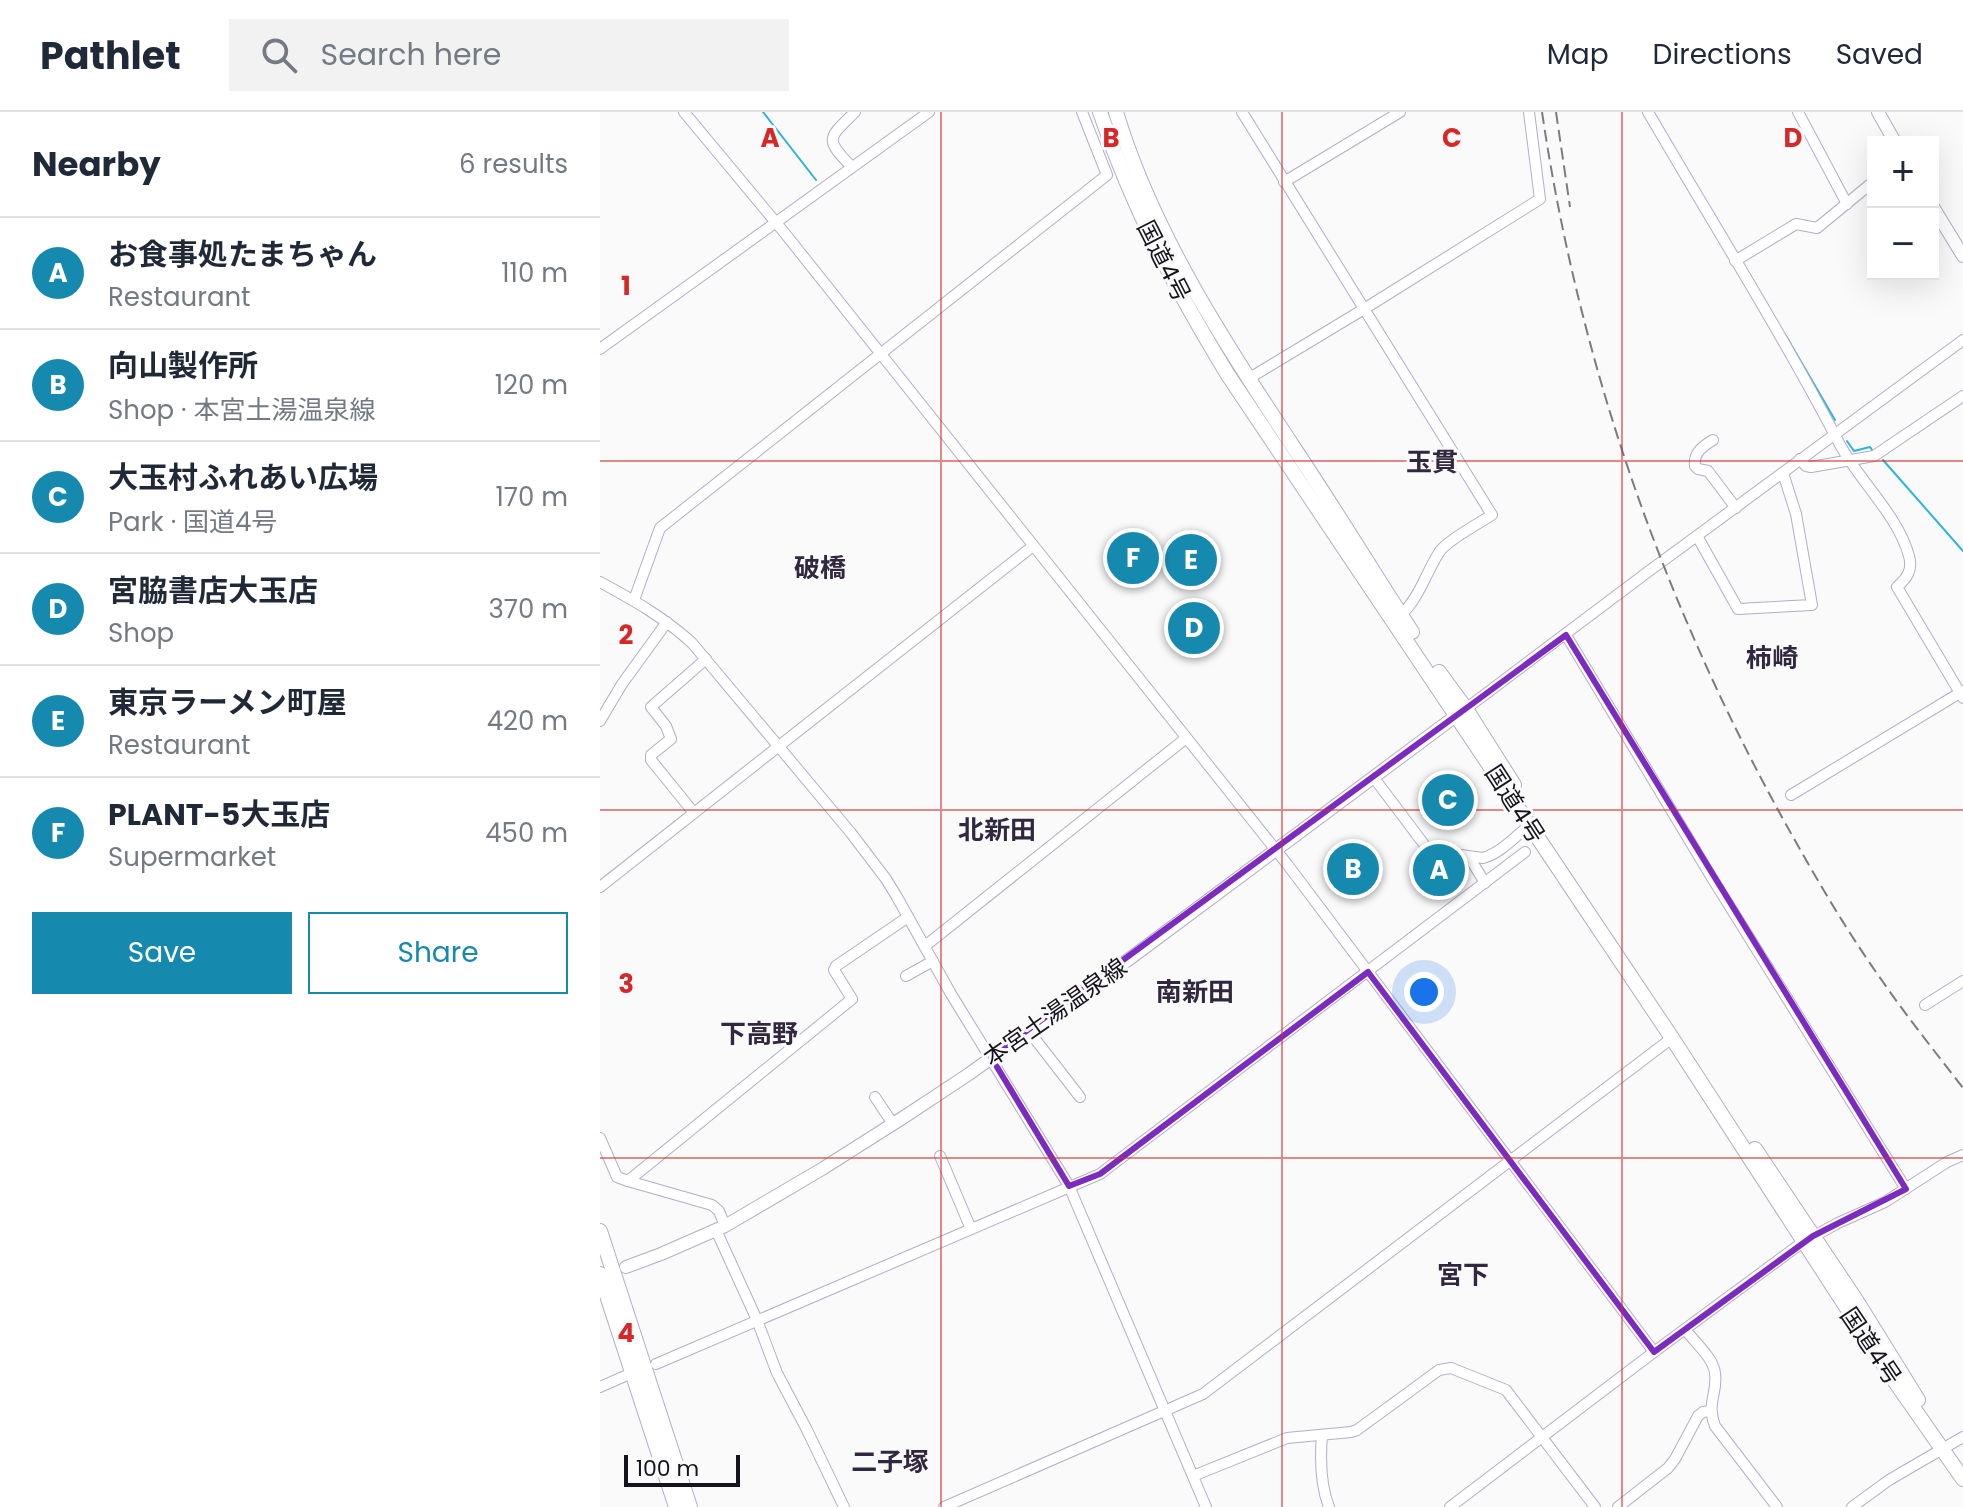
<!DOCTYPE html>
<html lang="en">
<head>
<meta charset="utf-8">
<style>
  :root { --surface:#fff; --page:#f2f2f3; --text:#1f2937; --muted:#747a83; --line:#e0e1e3; --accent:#168aae }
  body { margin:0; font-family:Poppins,"Noto Sans JP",sans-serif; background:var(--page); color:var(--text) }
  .controls { position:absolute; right:24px; top:24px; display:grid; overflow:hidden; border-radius:0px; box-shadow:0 8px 32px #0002 }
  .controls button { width:72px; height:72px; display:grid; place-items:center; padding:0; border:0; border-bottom:2px solid var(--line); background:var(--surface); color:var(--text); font:40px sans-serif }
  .scale { position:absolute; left:24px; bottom:20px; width:116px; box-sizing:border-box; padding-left:8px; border:4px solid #17131e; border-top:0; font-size:22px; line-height:28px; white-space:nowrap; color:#17131e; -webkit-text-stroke:6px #fafafa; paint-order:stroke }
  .you { position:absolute; left:824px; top:880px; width:28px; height:28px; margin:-20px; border:6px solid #fff; border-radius:50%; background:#1a73e8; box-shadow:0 0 0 12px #1a73e833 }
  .badge { display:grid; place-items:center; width:52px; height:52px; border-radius:50%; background:var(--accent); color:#fff; font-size:26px; font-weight:700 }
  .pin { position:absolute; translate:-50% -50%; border:4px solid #fff; box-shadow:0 2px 8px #0006 }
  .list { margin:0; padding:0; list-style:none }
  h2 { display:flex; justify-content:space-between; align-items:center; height:104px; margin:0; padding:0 32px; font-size:34px }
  h2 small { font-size:26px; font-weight:400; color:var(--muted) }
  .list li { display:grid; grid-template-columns:52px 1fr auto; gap:24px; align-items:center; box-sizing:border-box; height:112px; padding:0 32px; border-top:2px solid var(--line) }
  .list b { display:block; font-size:30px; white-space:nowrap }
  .list p { margin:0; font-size:26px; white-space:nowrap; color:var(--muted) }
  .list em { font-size:26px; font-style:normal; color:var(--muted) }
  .actions { display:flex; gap:16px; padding:24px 32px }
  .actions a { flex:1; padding:18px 0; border:2px solid var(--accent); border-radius:0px; text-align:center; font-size:28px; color:var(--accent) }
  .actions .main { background:var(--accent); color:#fff }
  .icon { flex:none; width:44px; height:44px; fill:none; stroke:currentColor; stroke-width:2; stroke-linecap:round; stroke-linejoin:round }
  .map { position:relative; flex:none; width:1363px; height:1395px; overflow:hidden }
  header { display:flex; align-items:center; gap:48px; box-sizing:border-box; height:112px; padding:0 40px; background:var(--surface); border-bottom:2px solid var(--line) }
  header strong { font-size:38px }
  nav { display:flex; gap:44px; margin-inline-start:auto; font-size:28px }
  .search { width:560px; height:72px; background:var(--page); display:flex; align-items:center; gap:20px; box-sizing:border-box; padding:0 28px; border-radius:0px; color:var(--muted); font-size:30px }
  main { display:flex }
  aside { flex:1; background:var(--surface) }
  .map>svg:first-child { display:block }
</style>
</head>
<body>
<header>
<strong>Pathlet</strong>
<div class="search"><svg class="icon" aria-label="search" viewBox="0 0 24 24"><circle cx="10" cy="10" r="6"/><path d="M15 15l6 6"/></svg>Search here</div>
<nav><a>Map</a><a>Directions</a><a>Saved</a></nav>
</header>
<main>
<aside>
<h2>Nearby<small>6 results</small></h2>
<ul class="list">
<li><span class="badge">A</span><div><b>お食事処たまちゃん</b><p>Restaurant</p></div><em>110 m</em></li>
<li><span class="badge">B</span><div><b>向山製作所</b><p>Shop · 本宮土湯温泉線</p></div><em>120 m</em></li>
<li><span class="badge">C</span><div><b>大玉村ふれあい広場</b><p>Park · 国道4号</p></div><em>170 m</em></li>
<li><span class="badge">D</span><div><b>宮脇書店大玉店</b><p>Shop</p></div><em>370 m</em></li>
<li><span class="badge">E</span><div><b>東京ラーメン町屋</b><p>Restaurant</p></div><em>420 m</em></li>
<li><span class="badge">F</span><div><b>PLANT-5大玉店</b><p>Supermarket</p></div><em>450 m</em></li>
</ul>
<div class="actions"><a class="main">Save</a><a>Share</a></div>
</aside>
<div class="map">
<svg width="1363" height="1395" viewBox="0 0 1363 1395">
  <rect width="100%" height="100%" fill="#fafafa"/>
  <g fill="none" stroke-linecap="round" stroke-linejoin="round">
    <!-- stream -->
    <g stroke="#2cb5d6" stroke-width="2">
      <path d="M163,0L216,68"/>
      <path d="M1186,224L1235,308"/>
      <path d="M1247,329L1254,339L1270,335L1272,338"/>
      <path d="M1283,348L1363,439"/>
    </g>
    <defs>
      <g id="minor">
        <path d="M84,0L183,119L687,752L1054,1240"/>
        <path d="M642,0L892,403C879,411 848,428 840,439C826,460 820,485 801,503"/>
        <path d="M1048,0C1112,110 1180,218 1239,331C1259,369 1298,403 1309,444C1313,458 1307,466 1297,475L1363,586"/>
        <path d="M1198,0L1247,92"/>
        <path d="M252,55C223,26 229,26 255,0"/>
        <path d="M684,70L800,0"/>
        <path d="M1135,149L1196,112L1217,116L1273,70"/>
        <path d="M0,237L329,0"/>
        <path d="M648,267L764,197L940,87L929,0"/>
        <path d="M1113,328C1103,334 1093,341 1095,354L1098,357L1108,359L1136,396"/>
        <path d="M1200,347L1206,354L1211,355L1274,344L1363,284"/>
        <path d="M1097,424L1138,497L1212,493L1196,402L1183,361"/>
        <path d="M0,470C33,488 65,506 92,531L251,721L286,767L297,785L351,882L469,1074L606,1395"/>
        <path d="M34,488L60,416L507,63L482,0"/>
        <path d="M966,523L1112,766L1306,1077"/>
        <path d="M863,599L1045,462L1363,228"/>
        <path d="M0,609L22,572L67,510"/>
        <path d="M774,666L826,735L832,739L883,746C901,741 914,725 929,714"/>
        <path d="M1191,683L1363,579"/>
        <path d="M94,701L51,648V643L71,627L66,614L51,595L106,547"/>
        <path d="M872,745L874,753L885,771"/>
        <path d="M0,775L433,434"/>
        <path d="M325,834L585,627"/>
        <path d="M306,864L333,849"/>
        <path d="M1325,893L1363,869"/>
        <path d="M428,918L480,985"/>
        <path d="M275,985L293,1012"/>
        <path d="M0,1026L17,1065L28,1069L252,887L234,858L236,854L308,805"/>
        <path d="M340,1044L371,1117"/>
        <path d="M28,1069L112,1093L119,1099L125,1114"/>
        <path d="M116,1118L157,1208L177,1261L207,1318L244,1395"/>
        <path d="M1085,1217C1094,1230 1113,1245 1115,1261C1118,1281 1106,1291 1115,1314L1177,1395"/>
        <path d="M56,1252L500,1062L925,740"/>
        <path d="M0,1275L25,1264"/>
        <path d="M722,1323C720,1347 720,1372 729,1395"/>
        <path d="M593,1364L687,1326L751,1320L757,1318L839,1258L851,1256L906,1278L995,1395"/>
        <path d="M344,1395L603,1282L1072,926"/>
        <path d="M850,1395L1054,1240L1203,1130L1238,1111L1285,1090L1347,1050L1363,1043"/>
        <path d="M1018,1395L1068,1356L1075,1347L1098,1304L1103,1300L1110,1299"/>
        <path d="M1252,1395L1289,1368L1363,1325"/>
      </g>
      <g id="major">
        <path d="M1278,0L1295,30"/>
        <path d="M1333,95L1363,144"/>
        <path d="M26,1155L61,1142L125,1114L222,1057L304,1005L369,962L532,845L857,603"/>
      </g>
      <g id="highway">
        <path d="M500,0C533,97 575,176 628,263L1072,926L1289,1261L1363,1367"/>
        <path d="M516,0C552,121 627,235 696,339C736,399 773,460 812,520"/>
        <path d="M839,560L866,597L914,673"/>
        <path d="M1155,1037L1256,1188L1318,1288"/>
        <path d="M0,1119L90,1395"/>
        <path d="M0,1162L76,1395"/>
      </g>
    </defs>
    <!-- minor casing -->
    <use href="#minor" stroke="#b5acc9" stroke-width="12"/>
    <!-- major casing -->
    <use href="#major" stroke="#b5acc9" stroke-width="14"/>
    <!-- highway casing -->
    <use href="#highway" stroke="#b5acc9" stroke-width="16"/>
    <!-- minor -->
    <use href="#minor" stroke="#fff" stroke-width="10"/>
    <!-- major -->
    <use href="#major" stroke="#fff" stroke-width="12"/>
    <!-- highway -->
    <use href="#highway" stroke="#fff" stroke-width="14"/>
    <!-- rail -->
    <g stroke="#7d7b81" stroke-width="2" stroke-dasharray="12 6" stroke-linecap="butt">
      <path d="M942,0C979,251 1064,494 1188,716C1217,768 1248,821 1283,870C1308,906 1336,941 1363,976"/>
      <path d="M956,0L970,95"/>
    </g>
  </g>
  <!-- marked area -->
  <path fill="none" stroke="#7b2cbf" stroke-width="6" stroke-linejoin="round" d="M966,523L1306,1077L1213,1124L1054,1240L768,860L500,1062L469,1074L391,945Z"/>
  <!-- grid -->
  <path fill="none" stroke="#d62828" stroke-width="2" stroke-opacity="0.55" d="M341,0V1395M682,0V1395M1022,0V1395M0,349H1363M0,698H1363M0,1046H1363"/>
  <g text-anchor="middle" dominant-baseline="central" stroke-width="6" stroke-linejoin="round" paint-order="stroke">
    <!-- street labels -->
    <g font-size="24" fill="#17131e" stroke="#fafafa">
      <text transform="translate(564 149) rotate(63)">国道4号</text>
      <text transform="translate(915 692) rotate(57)">国道4号</text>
      <text transform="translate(455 900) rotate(-35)">本宮土湯温泉線</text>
      <text transform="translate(1271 1234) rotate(56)">国道4号</text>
    </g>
    <!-- neighbourhood labels -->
    <g font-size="26" font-weight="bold" fill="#312840" stroke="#fafafa">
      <text x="832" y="350">玉貫</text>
      <text x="220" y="456">破橋</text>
      <text x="1172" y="546">柿崎</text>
      <text x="397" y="718">北新田</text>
      <text x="595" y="880">南新田</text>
      <text x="159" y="922">下高野</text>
      <text x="863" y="1163">宮下</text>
      <text x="290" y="1350">二子塚</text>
    </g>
  </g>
  <g font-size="26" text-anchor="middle" font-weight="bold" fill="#d62828" stroke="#fafafa" stroke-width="6" stroke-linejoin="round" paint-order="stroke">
    <text x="170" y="35">A</text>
    <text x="511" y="35">B</text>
    <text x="852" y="35">C</text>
    <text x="1193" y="35">D</text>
    <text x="26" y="183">1</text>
    <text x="26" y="532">2</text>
    <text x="26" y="881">3</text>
    <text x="26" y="1230">4</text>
  </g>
</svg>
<div class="controls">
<button>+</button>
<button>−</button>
</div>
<div class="scale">100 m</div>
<div class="you"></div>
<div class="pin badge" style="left:839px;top:758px">A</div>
<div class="pin badge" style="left:753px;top:757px">B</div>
<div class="pin badge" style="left:848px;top:688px">C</div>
<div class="pin badge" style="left:594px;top:516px">D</div>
<div class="pin badge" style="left:591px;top:448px">E</div>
<div class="pin badge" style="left:533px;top:446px">F</div>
</div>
</main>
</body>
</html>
